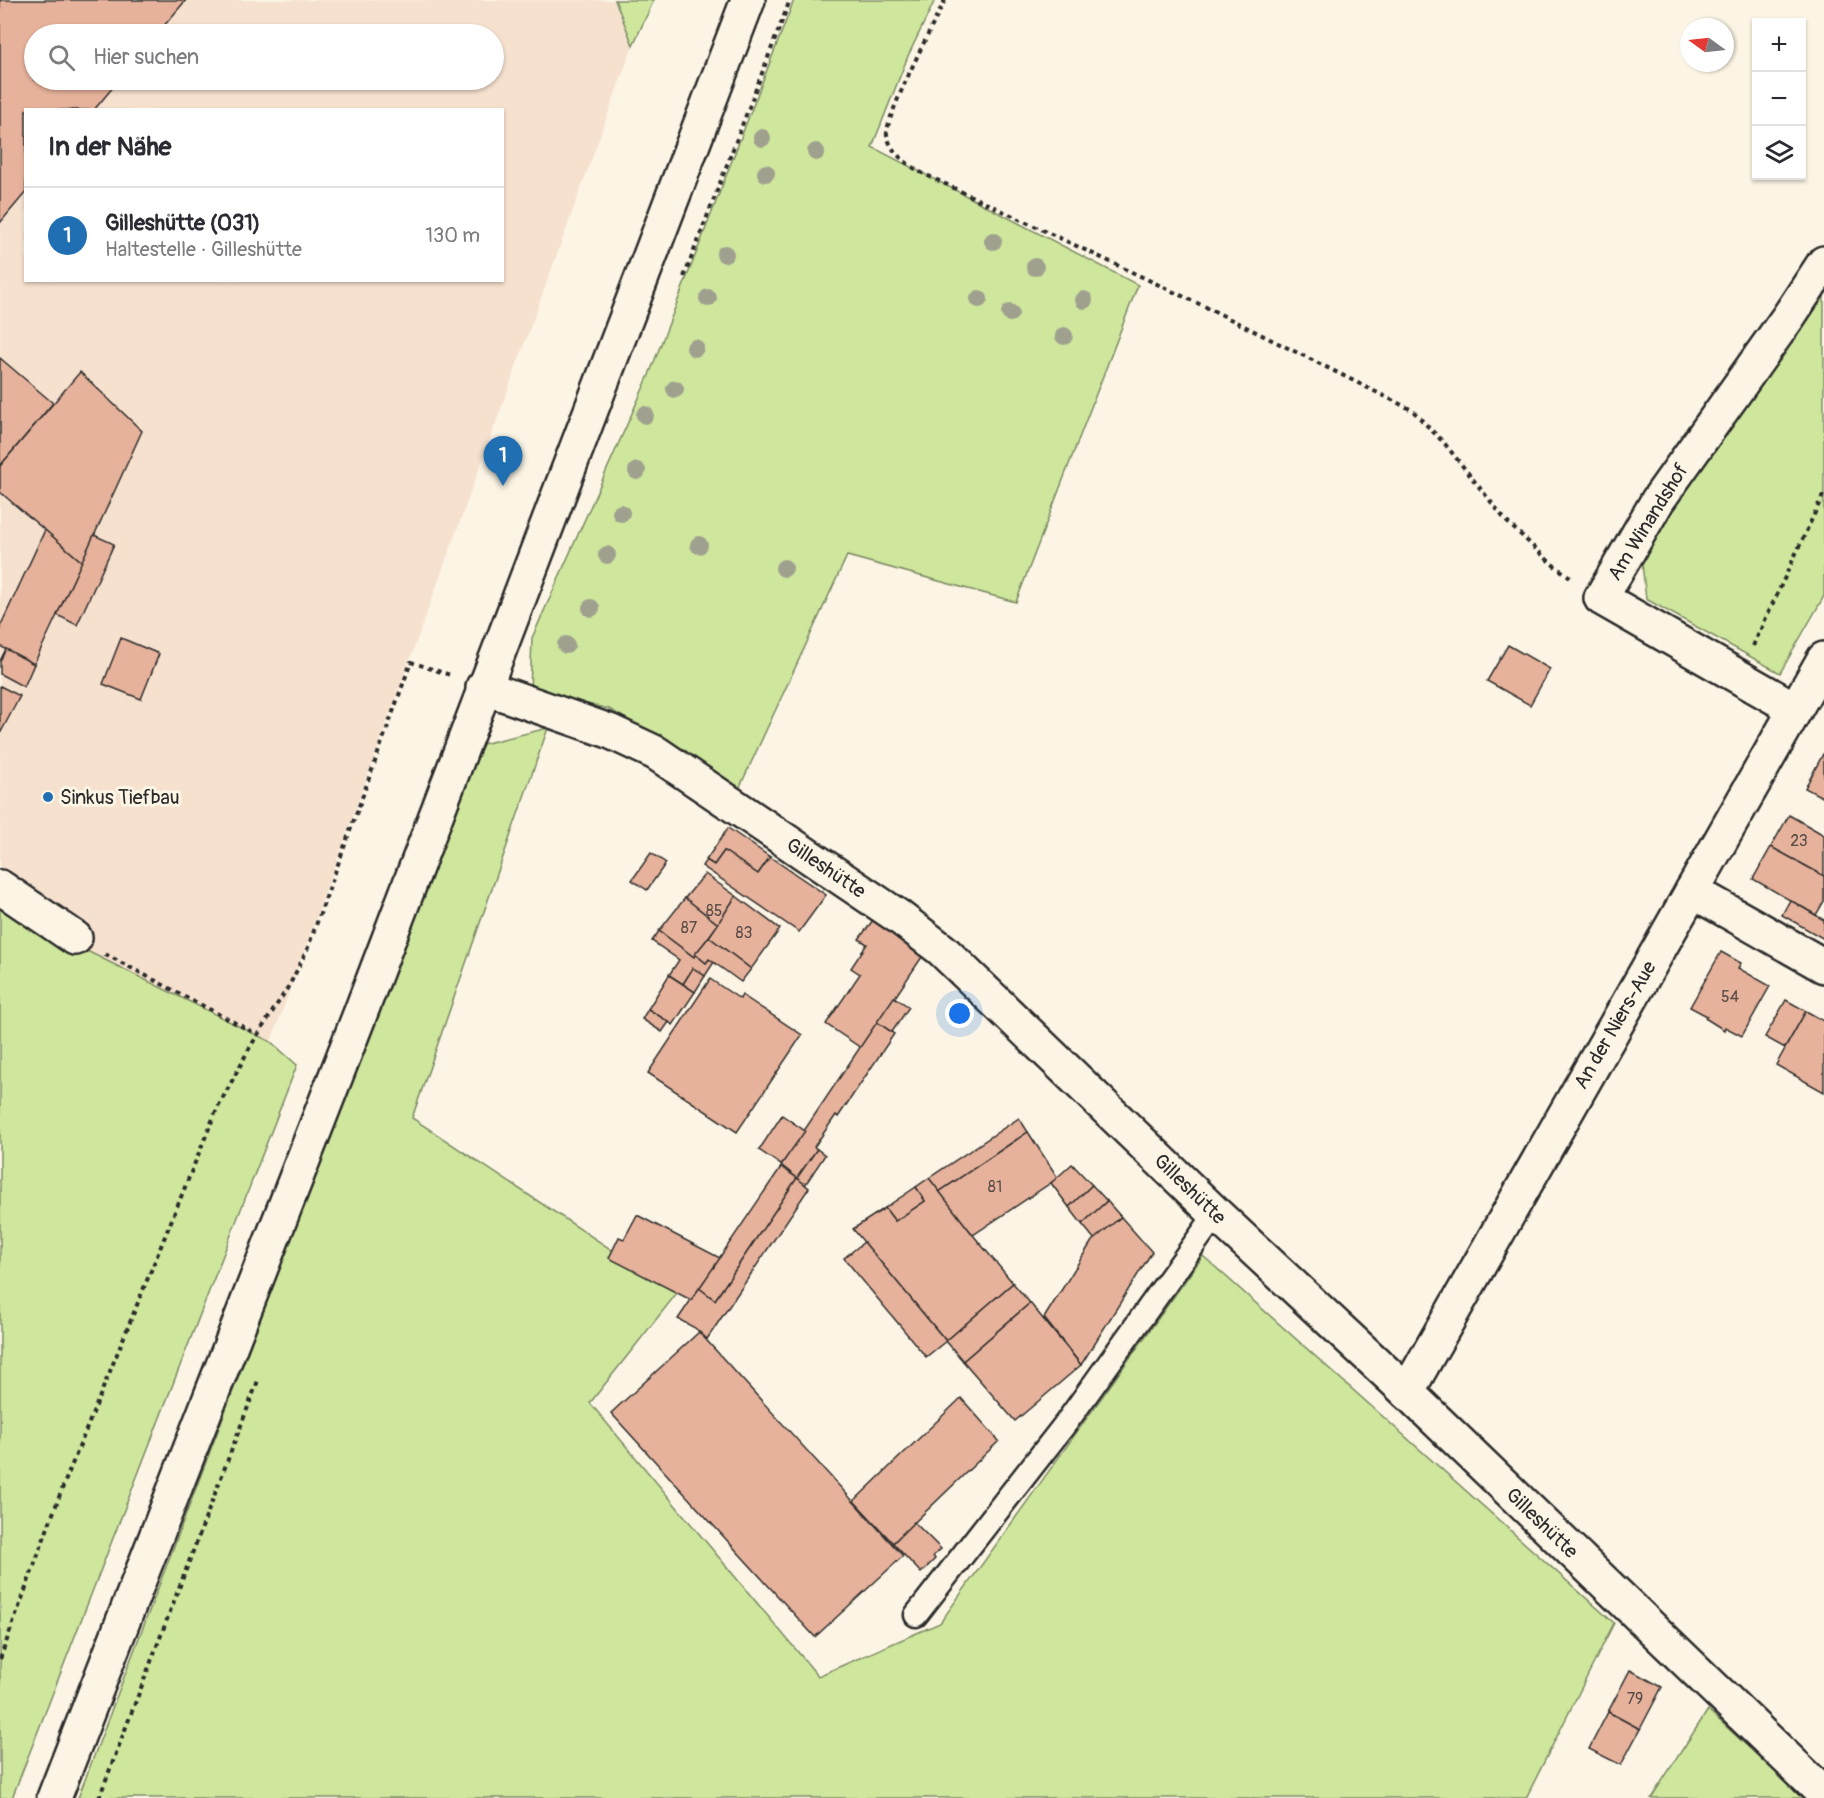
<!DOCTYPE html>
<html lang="de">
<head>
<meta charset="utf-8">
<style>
  :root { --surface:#fff; --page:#f2f2f3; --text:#2b2b33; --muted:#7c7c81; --line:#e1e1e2; --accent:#1f6fb2 }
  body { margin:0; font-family:Pangolin,sans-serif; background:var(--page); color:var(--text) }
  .controls { position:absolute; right:18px; top:18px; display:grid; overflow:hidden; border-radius:0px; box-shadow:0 2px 4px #0004 }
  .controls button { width:54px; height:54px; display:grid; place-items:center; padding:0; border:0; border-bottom:2px solid var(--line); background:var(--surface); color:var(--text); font:30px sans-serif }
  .compass { position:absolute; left:1680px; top:18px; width:54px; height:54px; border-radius:50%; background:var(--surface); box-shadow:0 2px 4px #0004; rotate:285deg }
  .you { position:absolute; left:960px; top:1014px; width:21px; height:21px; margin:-15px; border:4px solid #fff; border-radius:50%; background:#1a73e8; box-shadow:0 0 0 9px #1a73e833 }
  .badge { display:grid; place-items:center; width:39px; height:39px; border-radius:50%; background:var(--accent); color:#fff; font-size:20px; font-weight:700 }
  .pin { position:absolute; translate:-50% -50px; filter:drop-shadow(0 2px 3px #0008) }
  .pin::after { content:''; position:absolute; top:32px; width:21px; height:18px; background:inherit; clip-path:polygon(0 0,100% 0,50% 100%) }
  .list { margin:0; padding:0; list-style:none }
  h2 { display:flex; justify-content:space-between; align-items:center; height:78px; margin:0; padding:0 24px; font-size:26px }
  h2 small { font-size:20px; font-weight:400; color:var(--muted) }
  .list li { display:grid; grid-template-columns:39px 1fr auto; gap:18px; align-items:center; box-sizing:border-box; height:96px; padding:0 24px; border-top:2px solid var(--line) }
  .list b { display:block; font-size:22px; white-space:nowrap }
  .list p { margin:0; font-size:20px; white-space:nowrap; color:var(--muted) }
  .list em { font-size:20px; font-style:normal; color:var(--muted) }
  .icon { flex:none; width:33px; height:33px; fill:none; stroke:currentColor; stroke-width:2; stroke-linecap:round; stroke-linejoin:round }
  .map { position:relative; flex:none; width:1824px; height:1798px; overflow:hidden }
  .search { position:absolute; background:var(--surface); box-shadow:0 2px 4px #0004; left:24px; top:24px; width:480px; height:66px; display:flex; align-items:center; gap:15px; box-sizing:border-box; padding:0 21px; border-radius:33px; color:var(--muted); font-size:22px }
  .panel { position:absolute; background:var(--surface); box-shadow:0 2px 4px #0004; left:24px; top:108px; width:480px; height:174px; border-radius:0px }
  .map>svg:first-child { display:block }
</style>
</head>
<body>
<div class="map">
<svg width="1824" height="1798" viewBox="0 0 1824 1798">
  <rect width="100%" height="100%" fill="#fcf5e5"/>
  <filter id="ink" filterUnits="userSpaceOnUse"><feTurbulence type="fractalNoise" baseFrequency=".0167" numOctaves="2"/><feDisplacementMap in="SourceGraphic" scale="12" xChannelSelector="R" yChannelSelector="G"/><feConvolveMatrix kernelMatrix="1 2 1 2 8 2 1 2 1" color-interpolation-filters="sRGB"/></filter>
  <g filter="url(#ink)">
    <!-- built -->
    <path fill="#f6e1cf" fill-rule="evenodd" d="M0,0H614L633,45L271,1042L0,908ZM34,34H494V80H34ZM26,110H502V280H26Z"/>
    <!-- green -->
    <g fill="#cee79d" stroke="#7c8964" stroke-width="1.5">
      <path d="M614,0H654L633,45L615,0Z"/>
      <path d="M794,0H935L908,56L872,147L1138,285L1016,602L847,556L737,793L644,729L609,709L530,691L532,638L649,375Z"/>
      <path d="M1824,288V596L1780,673L1646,599L1641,555L1795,336Z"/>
      <path d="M548,728L412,1118L677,1293L590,1403L818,1676L940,1623L1203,1256L1614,1623L1526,1798H78L479,745Z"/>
      <path d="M0,908L271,1042L297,1065L12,1798H0Z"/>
      <path d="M1708,1710L1804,1798H1651Z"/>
    </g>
    <!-- building -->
    <g fill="#e7b29b" stroke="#2b2b2b" stroke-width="1.5">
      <path d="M0,0H186L157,34H34V80H119L94,110H26V192L0,223Z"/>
      <path d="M0,358L53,403L0,466Z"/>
      <path d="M80,372L142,431L82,562L0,492V466Z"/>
      <path d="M45,530L82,562L34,664L0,646V627Z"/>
      <path d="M94,535L114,544L77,625L57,615Z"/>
      <path d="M121,638L159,654L141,699L103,684Z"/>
      <path d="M1508,645L1550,669L1530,705L1487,681Z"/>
      <path d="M6,649L34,664L24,687L0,674V661Z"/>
      <path d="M0,686L20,696L0,734Z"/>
      <path d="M1823,754L1824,755V798L1805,788Z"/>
      <path d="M1789,815L1824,835V876L1771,847Z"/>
      <path d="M728,828L770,857L758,874L724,851L714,865L706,860Z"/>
      <path d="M1771,847L1824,876V901L1816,915L1753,879Z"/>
      <path d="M724,851L758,874L770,857L826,895L799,932L702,866L706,860L714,865Z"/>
      <path d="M651,853L666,863L647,890L632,880Z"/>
      <path d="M705,874L736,896L718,924L685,898Z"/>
      <path d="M736,896L780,929L751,969L709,937Z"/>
      <path d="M685,898L718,924L694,957L659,931Z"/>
      <path d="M1790,900L1824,920V939L1782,915Z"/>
      <path d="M873,920L924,954L861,1048L826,1024L860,974L851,968L867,944L859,939Z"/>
      <path d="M659,931L694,957L695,954L706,963L709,959L714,962L705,976L693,968L683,984L669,975L679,960L652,941Z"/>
      <path d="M709,937L751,969L741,982L709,959L706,963L695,954Z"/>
      <path d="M1721,952L1741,963L1738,968L1770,986L1742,1036L1725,1027L1724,1030L1705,1018L1707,1016L1690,1007Z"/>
      <path d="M693,968L705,976L695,992L683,984Z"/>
      <path d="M669,975L695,992L673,1025L648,1009Z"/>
      <path d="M710,979L740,999L742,995L802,1035L737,1132L648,1073Z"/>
      <path d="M894,997L909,1007L892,1032L877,1022Z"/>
      <path d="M1786,1000L1806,1011L1785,1048L1765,1037Z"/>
      <path d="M648,1009L669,1022L662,1032L642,1019Z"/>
      <path d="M1806,1011L1824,1021V1092L1776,1065Z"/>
      <path d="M877,1022L894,1034L838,1117L836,1115L814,1147L817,1149L797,1178L781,1165Z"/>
      <path d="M782,1115L805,1131L781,1165L759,1150Z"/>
      <path d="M1019,1118L1028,1132L939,1192L929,1178Z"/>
      <path d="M1028,1132L1058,1178L973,1235L939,1192Z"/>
      <path d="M817,1149L825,1155L805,1185L797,1178Z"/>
      <path d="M1072,1164L1092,1185L1069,1207L1051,1183Z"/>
      <path d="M781,1167L797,1178L715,1300L699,1288Z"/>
      <path d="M797,1178L809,1188L707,1339L695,1328L678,1319L699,1288L715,1300Z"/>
      <path d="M929,1178L973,1235L1013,1283L946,1341L853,1229L885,1208L895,1221L925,1201L916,1187Z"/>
      <path d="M1092,1185L1107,1201L1082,1224L1069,1207Z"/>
      <path d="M916,1187L925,1201L895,1221L885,1208Z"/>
      <path d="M1107,1201L1121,1217L1095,1240L1082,1224Z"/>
      <path d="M637,1215L720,1258L691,1300L609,1258L619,1237L624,1239Z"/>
      <path d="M1121,1217L1152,1252L1081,1365L1044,1318L1092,1241Z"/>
      <path d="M864,1242L946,1341L926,1357L844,1258Z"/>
      <path d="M1013,1283L1030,1303L963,1361L946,1341Z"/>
      <path d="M1030,1303L1081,1365L1015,1421L963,1361Z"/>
      <path d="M699,1332L903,1556L815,1637L611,1413Z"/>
      <path d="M961,1398L999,1441L893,1543L854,1501Z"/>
      <path d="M914,1522L941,1549L933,1556L935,1559L921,1573L893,1543Z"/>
      <path d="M1630,1670L1662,1687L1640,1729L1608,1712Z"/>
      <path d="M1608,1712L1640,1729L1621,1765L1589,1749Z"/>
    </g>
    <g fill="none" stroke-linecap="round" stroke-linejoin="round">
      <defs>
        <path id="lane" d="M916,1615L1066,1423L1216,1214"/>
        <g id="street">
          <path d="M483,687L609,731L656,753L899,917L942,950L1216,1214L1407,1392L1824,1794"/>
          <path d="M1795,709L1601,598L1658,500L1789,316L1824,263"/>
          <path d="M0,887L75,938"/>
          <path d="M1692,891L1824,966"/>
          <path d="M1407,1392L1824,659"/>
        </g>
        <path id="primary" d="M54,1798L362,1009L748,0"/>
      </defs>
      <!-- lane casing -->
      <use href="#lane" stroke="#2b2b2b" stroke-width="27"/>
      <!-- street casing -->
      <use href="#street" stroke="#2b2b2b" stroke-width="38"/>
      <!-- primary casing -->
      <use href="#primary" stroke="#2b2b2b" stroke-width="38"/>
      <!-- path -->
      <g stroke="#2b2b2b" stroke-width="4" stroke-dasharray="4.5 4.5" stroke-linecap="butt">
        <path d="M945,0C935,21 884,119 887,135C891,153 906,163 920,172L1212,310L1412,410L1445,444L1507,522L1552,564L1573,579"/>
        <path d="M684,277L790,0"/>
        <path d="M1753,646L1824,493"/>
        <path d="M105,954L258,1035"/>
        <path d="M0,1659L62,1489L216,1111L250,1047L290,984L307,950L411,662L450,675"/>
        <path d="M99,1798L259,1378"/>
      </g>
      <!-- lane -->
      <use href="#lane" stroke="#fcf5e5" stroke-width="22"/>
      <!-- street -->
      <use href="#street" stroke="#fcf5e5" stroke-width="33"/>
      <!-- primary -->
      <use href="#primary" stroke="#fcf5e5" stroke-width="33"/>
    </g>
    <!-- trees -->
    <g fill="#a0a08f">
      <circle cx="762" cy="138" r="9"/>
      <circle cx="816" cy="152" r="9"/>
      <circle cx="766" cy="173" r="9"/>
      <circle cx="993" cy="241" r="9"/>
      <circle cx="725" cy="254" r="9"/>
      <circle cx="1035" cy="267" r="9"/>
      <circle cx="708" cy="298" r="9"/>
      <circle cx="979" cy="299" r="9"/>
      <circle cx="1084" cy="300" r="9"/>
      <circle cx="1010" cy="313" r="9"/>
      <circle cx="1064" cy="336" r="9"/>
      <circle cx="695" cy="348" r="9"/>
      <circle cx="675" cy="389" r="9"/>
      <circle cx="645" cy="415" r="9"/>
      <circle cx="637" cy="471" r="9"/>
      <circle cx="621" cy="513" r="9"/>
      <circle cx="699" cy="545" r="9"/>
      <circle cx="607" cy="555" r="9"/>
      <circle cx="784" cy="568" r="9"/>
      <circle cx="591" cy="608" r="9"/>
      <circle cx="566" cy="645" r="9"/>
    </g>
  </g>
  <!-- markers -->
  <circle fill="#1f6fb2" stroke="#fcf5e5" stroke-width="2" cx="48" cy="797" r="6"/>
  <g text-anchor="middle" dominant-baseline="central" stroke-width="6" stroke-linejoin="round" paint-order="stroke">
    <!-- number labels -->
    <g font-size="16" fill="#5a4d47">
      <text x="1799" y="841">23</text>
      <text x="714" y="911">85</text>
      <text x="689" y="928">87</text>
      <text x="744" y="933">83</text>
      <text x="1730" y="997">54</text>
      <text x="995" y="1187">81</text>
      <text x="1635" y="1699">79</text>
    </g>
    <!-- street labels -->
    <g font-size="20" fill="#2b2b2b" stroke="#fcf5e5">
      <text transform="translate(1648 522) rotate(-58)">Am Winandshof</text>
      <text transform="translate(826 868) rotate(34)">Gilleshütte</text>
      <text transform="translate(1615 1025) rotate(-60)">An der Niers-Aue</text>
      <text transform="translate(1190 1189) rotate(44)">Gilleshütte</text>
      <text transform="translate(1542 1523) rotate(44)">Gilleshütte</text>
    </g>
    <!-- poi labels -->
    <g font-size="20" fill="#2b2b2b" stroke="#fcf5e5" text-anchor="start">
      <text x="60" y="797">Sinkus Tiefbau</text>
    </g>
  </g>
</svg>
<div class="controls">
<button>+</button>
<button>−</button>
<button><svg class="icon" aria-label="layers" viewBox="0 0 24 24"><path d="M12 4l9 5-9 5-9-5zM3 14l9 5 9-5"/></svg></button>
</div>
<svg class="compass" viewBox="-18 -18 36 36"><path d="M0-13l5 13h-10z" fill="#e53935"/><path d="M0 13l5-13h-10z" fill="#7c7c81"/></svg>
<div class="you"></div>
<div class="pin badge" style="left:503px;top:486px">1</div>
<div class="search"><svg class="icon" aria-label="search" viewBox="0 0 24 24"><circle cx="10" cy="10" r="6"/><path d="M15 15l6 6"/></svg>Hier suchen</div>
<section class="panel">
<h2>In der Nähe<small></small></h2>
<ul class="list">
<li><span class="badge">1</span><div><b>Gilleshütte (031)</b><p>Haltestelle · Gilleshütte</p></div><em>130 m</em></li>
</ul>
</section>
</div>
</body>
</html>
